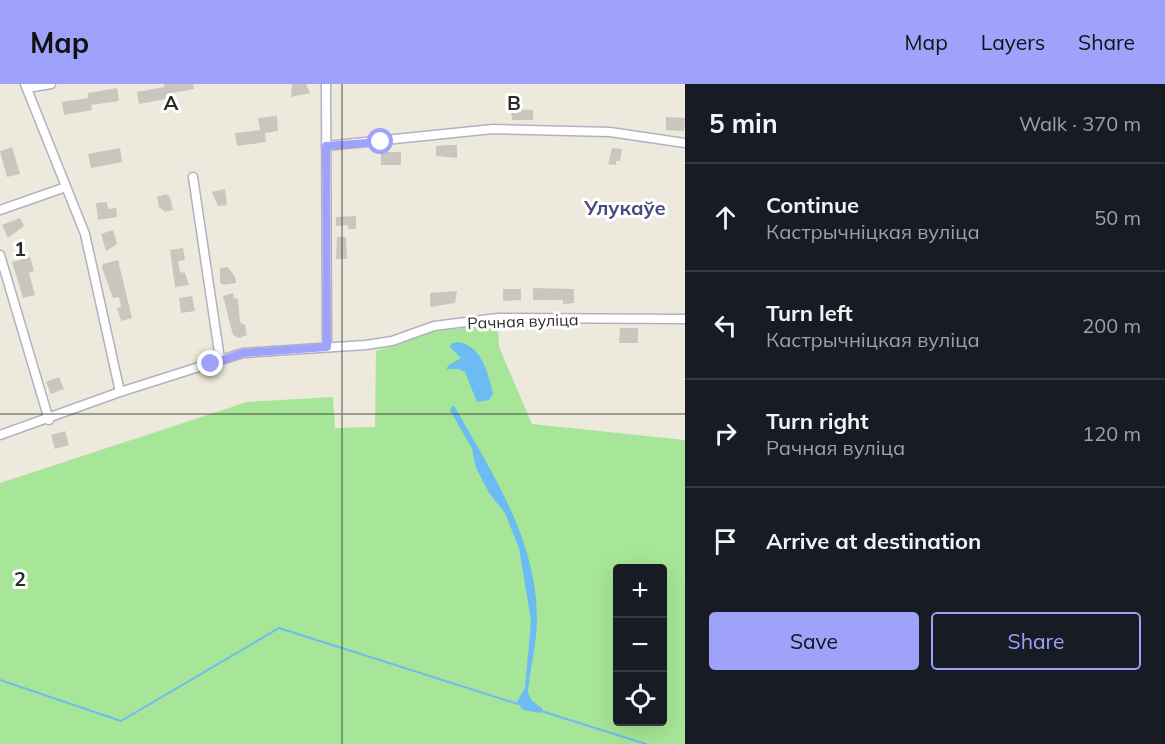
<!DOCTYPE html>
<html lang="en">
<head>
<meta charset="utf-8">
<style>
  :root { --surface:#171b24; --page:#242831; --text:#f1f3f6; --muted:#9ea1a6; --line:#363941; --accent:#9ea2fa }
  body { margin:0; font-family:Mulish,sans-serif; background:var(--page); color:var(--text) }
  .controls { position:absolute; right:18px; bottom:18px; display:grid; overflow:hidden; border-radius:6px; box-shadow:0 6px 24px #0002 }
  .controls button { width:54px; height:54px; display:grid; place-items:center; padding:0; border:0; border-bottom:2px solid var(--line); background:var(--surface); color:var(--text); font:30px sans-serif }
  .stop { position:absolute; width:18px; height:18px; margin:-14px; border:4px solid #9ea2fa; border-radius:50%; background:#fff }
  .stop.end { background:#9ea2fa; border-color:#fff; box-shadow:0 2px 6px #0008 }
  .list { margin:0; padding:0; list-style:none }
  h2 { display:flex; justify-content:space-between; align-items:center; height:78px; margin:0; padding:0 24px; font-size:26px }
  h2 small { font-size:20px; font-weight:400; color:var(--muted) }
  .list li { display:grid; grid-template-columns:39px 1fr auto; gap:18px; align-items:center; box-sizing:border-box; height:108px; padding:0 24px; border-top:2px solid var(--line) }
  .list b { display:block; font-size:22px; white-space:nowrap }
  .list p { margin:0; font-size:20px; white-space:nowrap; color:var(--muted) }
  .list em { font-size:20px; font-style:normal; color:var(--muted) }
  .actions { display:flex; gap:12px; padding:18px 24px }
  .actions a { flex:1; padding:14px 0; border:2px solid var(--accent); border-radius:6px; text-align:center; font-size:21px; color:var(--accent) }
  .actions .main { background:var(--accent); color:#111 }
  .icon { flex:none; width:33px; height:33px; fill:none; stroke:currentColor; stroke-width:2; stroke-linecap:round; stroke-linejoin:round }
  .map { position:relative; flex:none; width:685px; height:660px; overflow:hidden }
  header { display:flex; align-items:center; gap:36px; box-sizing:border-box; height:84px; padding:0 30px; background:var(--accent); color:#111 }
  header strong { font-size:28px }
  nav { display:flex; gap:33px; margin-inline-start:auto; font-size:21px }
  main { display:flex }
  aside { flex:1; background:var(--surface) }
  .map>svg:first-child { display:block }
</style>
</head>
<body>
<header>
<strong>Map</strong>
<nav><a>Map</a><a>Layers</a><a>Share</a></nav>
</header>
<main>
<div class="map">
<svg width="685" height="660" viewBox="0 0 685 660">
  <rect width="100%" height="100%" fill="#eee9dd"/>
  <!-- green -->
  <path fill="#a7e698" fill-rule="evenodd" d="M498,240L499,263L532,340L685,356V660H0V399L247,318L333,313L335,344L375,343L376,267L435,247ZM618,484H662V638H618Z"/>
  <!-- water -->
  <g fill="#6dbbf3">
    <path d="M458,258C482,262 488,289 493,309L489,316L477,318L465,288L459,285H446L449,281L461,274L450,263L452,259Z"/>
    <path d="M452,322L455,323C492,389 537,456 537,535C537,559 530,584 528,608L531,616L543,625L540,629L523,626L517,618L525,604L531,537L519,464L505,429L489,409L476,384L472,365L450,326Z"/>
  </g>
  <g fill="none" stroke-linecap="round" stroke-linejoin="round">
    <!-- stream -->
    <g stroke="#6dbbf3" stroke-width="2">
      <path d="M0,596L121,637L279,544L518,620"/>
      <path d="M541,627L646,660"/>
    </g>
  </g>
  <!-- building -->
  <g fill="#c9c6bd">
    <path d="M164,0H193L194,5L166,10V15L139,20L137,8L164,3Z"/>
    <path d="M292,0H306L310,9L291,13Z"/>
    <path d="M117,4L119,17L91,21L92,26L64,31L62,18L88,14V9Z"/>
    <path d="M517,25L533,26V36H512L511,26Z"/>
    <path d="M277,32L278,47L265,49L266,58L237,62L235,49L260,46L258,34Z"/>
    <path d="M666,33L685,34L684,47L666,46Z"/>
    <path d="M448,61H457V74L436,72V62Z"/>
    <path d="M12,63L20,90L7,93L0,67Z"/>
    <path d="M120,64L122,78L91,84L88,70Z"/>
    <path d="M612,64L622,65L620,77H616V81L608,80Z"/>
    <rect x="381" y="68" width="20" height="13"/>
    <path d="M225,105L227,121L218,122L212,108Z"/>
    <path d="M166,110L170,113L173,126L165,128L159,123L157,113Z"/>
    <path d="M107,118L108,125L116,124L117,133L98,136L96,119Z"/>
    <path d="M356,132V145H348V141L336,142V133Z"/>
    <path d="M20,134L24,142L8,154L2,141Z"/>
    <path d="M113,146L117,160L106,167L101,150Z"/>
    <path d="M337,153H346L347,175H336Z"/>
    <path d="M183,164L185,176L178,177L180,188L185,189L189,201L175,203L170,166Z"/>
    <path d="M30,173L34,187L29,189L35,211L23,214L12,178Z"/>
    <path d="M118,176L132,234L121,237L117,224L121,223L119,213L113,214L102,184L103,180Z"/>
    <path d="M228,183L235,193L236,199L223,201L220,198V184Z"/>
    <path d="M533,204L574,205V219L563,220V216H533Z"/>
    <path d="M503,205H521V216L503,217Z"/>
    <path d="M457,207L455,219L430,223V209Z"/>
    <path d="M233,209L234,214L238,215L240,238L245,241L247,251L239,254L233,251L223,212Z"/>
    <path d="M192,212L195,227L181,229L179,214Z"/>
    <path d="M620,244H638V259H619Z"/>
    <path d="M59,293L64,305L51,310L46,298Z"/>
    <path d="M65,347L69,361L55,365L51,351Z"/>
  </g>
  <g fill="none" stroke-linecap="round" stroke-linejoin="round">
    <defs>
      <g id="minor">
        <path d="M25,0L85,150L120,308"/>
        <path d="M326,0L327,263"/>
        <path d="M27,4L51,0"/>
        <path d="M326,62L493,45L610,48L685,59"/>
        <path d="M193,93L220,275"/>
        <path d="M0,126L66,103"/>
        <path d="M0,171L49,336"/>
        <path d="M0,351L120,308L243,269L366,261L392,257L434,242L498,234L685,235"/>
      </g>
    </defs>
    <!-- minor casing -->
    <use href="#minor" stroke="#b1b1bf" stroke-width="11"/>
    <!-- minor -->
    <use href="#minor" stroke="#fff" stroke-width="8"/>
  </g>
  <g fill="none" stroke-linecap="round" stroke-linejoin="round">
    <!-- route -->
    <path stroke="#9ea2fa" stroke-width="8" d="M211,280L243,269L327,263L326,62L381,58"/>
  </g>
  <!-- grid -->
  <path fill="none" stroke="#2b2b2b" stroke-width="1.5" stroke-opacity="0.55" d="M342,0V660M0,330H685"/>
  <g text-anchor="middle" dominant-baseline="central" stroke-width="6" stroke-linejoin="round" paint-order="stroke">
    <!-- street labels -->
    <g font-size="16" fill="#2b2b2b" stroke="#fff">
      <text transform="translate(523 237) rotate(-2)">Рачная вуліца</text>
    </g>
    <!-- quarter labels -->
    <g font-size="20" font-weight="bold" fill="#4a4b7e" stroke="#fff">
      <text x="625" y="123">Улукаўе</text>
    </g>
  </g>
  <g font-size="20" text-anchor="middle" font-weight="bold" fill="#2b2b2b" stroke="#fff" stroke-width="6" stroke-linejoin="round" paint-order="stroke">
    <text x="171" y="26">A</text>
    <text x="514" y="26">B</text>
    <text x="20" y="172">1</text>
    <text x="20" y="502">2</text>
  </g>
</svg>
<div class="controls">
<button>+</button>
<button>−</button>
<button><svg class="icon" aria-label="locate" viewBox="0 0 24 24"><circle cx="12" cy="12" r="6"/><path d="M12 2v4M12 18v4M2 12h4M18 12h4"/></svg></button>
</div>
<div class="stop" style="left:381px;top:58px"></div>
<div class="stop end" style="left:211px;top:280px"></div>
</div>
<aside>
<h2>5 min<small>Walk · 370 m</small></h2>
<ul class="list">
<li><svg class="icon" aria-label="ahead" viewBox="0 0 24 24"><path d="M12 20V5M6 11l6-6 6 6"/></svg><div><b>Continue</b><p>Кастрычніцкая вуліца</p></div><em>50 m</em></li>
<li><svg class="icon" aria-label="left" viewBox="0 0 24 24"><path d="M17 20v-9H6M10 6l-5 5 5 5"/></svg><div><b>Turn left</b><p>Кастрычніцкая вуліца</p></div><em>200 m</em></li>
<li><svg class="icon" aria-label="right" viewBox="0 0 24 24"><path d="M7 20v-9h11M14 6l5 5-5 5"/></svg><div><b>Turn right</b><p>Рачная вуліца</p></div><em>120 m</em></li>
<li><svg class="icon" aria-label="arrive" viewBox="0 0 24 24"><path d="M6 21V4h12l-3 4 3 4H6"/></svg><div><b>Arrive at destination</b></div></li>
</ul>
<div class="actions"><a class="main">Save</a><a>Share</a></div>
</aside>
</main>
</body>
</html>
